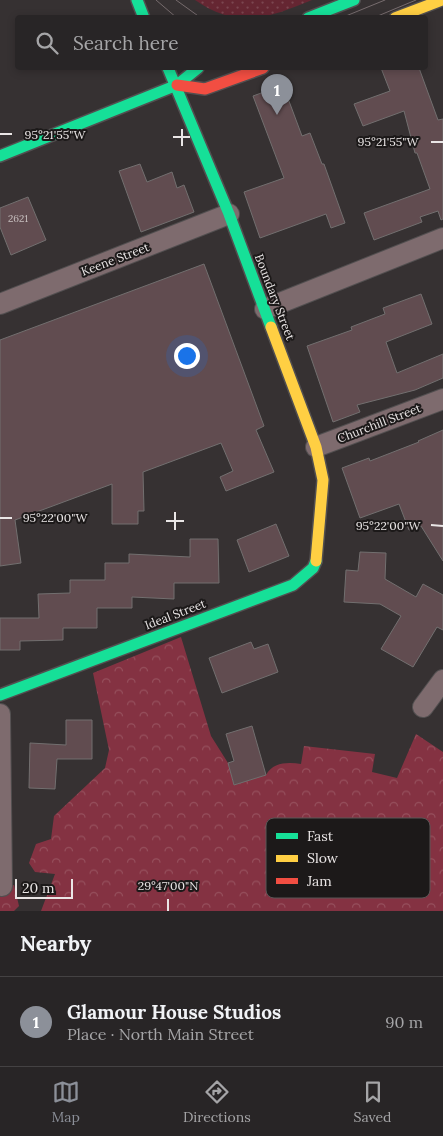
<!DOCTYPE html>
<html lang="en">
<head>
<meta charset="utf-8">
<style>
  :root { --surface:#282526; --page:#302d2e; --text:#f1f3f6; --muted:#a5a5a7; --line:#444243; --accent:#8c9099 }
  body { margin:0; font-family:Lora,serif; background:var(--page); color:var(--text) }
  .scale { position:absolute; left:15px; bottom:12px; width:58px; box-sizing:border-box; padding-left:5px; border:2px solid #eae6e6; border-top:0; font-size:14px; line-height:18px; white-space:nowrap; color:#eae6e6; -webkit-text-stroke:4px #1c1919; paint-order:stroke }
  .you { position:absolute; left:186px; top:355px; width:18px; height:18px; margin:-12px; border:4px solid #fff; border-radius:50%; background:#1a73e8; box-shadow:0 0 0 8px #1a73e833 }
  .badge { display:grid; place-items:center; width:32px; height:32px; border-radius:50%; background:var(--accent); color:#fff; font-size:16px; font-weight:700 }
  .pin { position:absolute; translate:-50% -41px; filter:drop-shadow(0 1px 2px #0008) }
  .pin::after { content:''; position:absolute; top:26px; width:18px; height:15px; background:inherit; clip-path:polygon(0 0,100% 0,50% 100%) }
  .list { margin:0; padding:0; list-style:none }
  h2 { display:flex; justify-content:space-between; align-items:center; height:65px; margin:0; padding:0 20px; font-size:21px }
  h2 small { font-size:16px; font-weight:400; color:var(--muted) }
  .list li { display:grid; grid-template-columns:32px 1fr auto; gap:15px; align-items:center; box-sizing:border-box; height:90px; padding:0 20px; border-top:1px solid var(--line) }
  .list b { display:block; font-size:19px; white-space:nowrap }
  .list p { margin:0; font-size:16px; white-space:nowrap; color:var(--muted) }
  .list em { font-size:16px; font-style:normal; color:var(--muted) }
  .icon { flex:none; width:28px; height:28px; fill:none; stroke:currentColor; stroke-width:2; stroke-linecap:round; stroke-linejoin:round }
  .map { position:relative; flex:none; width:443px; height:911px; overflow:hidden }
  .search { position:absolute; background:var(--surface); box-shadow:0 2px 8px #0003; left:15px; right:15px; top:15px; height:55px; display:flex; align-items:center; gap:12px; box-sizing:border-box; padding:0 18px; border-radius:5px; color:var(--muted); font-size:19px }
  .sheet { height:155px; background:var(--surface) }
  nav { display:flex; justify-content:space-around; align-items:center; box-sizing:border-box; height:70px; border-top:1px solid var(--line); background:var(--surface); font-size:14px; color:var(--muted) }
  nav a { display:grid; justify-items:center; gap:2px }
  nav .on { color:var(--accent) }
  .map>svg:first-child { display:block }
</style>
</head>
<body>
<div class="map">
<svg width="443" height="911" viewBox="0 0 443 911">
  <defs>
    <pattern id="grass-dots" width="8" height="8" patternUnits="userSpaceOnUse" patternTransform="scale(1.25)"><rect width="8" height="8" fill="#652632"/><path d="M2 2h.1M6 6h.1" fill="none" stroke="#7b4650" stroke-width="1.8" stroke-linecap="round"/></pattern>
    <pattern id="forest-crowns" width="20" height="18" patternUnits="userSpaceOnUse" patternTransform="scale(1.25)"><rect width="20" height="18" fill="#843242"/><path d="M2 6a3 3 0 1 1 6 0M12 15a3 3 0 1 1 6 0" fill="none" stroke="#96505d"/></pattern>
  </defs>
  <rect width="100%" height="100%" fill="#363132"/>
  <!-- grass -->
  <path fill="url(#grass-dots)" d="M195,0H312C268,18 238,30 195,0Z"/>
  <!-- forest -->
  <g fill="url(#forest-crowns)">
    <path d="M181,637L211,736L228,763L234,785L266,775C273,762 288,762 301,764L304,746L375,754L372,772L397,778L416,734L443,752V911H41L55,874L35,872L29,863L36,844L51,839L54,816L105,768L109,750L93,673Z"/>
    <path d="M14,885L19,906L14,911H0V889Z"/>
  </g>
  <!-- building -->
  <g fill="#614c50" stroke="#726f6f">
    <path d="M381,68H419L438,120L443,119V219L441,220L438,211L420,217L422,222L374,240L364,213L430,189L417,153H415L404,111L363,126L354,104L390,91Z"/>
    <path d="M283,85L302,136L310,133L322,164H324L345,223L331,228L326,214L260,238L244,192L284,178L253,96Z"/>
    <path d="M140,164L147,182L172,172L177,188L184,185L194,212L141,232L119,171Z"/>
    <path d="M28,197L46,240L11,255L0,227V208Z"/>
    <path d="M204,264L264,426L256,430L274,472L226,491L220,477L233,471L221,443L143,472L144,511H138V524H112V484L15,520L21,563L0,566V340Z"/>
    <path d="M421,294L432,324L386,342L397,373L443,354V378L415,390L357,405L360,412L333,422L307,346L352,330L351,327L385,314L383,308Z"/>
    <path d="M443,430V561L421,526L409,530L399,504L360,518L342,468L369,458L370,461L419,442L418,441Z"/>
    <path d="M276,524L289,556L249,572L237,540Z"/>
    <path d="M190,539H218L219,583H174V599L132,597V608H97V628H63V640L20,641V650H0V618H39L38,594L70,593V580H105V563H129V554L190,557Z"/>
    <path d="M360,552L386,553L385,579L416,597L423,584L443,595V630L437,627L413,667L381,649L401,616L380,604L344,602L346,570L358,571Z"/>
    <path d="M251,642L254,649L268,644L278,672L222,693L209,658Z"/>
    <path d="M66,720H92V759H57L55,789L29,788L30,743L66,745Z"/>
    <path d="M252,726L266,775L234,785L228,763L234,761L226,734Z"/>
  </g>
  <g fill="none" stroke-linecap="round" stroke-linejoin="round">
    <defs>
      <g id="street">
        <path d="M0,304L229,214"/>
        <path d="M265,309L443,238"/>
        <path d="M316,447L443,399"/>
        <path d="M423,707L443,680"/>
        <path d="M0,714L2,886"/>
      </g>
      <g id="fast">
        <path d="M137,0L144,18"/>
        <path d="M308,18L354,0"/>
        <path d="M168,68L229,214L271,327"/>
        <path d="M0,156L177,85L198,68"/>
        <path d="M0,695L293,585L313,568L316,561"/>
      </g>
      <g id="slow">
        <path d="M395,18L442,0"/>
        <path d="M271,327L316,447L323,480L316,561"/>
      </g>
      <path id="jam" d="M177,85L205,89L263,68"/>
    </defs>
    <!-- street casing -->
    <use href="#street" stroke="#524f50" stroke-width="22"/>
    <!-- fast casing -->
    <use href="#fast" stroke="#524f50" stroke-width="14"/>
    <!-- slow casing -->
    <use href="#slow" stroke="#524f50" stroke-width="14"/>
    <!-- jam casing -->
    <use href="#jam" stroke="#524f50" stroke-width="14"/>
    <!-- street -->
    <use href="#street" stroke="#7e6b6e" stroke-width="20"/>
    <!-- fast -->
    <use href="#fast" stroke="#16e098" stroke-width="11"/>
    <!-- slow -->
    <use href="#slow" stroke="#ffcf43" stroke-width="11"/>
    <!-- jam -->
    <use href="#jam" stroke="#f24e42" stroke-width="11"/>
    <!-- tram -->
    <g stroke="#776c6e" stroke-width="1">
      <path d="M156,0L177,18"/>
      <path d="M176,0L201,18"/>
      <path d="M341,18L385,0"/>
      <path d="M373,18L416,0"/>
    </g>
  </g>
  <!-- ticks -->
  <path fill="none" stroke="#eae6e6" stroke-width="2" d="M0,134H12M173,137H190M431,142H443M182,146V129M0,518H12M166,521H184M431,525L443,526M175,530V512M168,911V899"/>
  <g text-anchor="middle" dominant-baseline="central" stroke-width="4" stroke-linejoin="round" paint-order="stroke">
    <!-- number labels -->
    <g font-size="10" fill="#c8c0c0">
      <text x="18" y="218">2621</text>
    </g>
    <!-- street labels -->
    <g font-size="12" fill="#eae6e6" stroke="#1c1919">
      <text transform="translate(115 259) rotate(-21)">Keene Street</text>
      <text transform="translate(275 297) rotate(69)">Boundary Street</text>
      <text transform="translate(379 423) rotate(-21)">Churchill Street</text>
      <text transform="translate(175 614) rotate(-21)">Ideal Street</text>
    </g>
  </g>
  <!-- legend -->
  <rect x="266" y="818" width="164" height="80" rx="8" fill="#1c1919" stroke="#5a5656" stroke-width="1"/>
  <rect x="276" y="833" width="22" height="6" fill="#16e098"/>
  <rect x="276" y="855" width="22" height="7" fill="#ffcf43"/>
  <rect x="276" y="878" width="22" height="6" fill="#f24e42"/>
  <g font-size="14" fill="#eae6e6">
    <text x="307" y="841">Fast</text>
    <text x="307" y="863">Slow</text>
    <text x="307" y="886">Jam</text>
  </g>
  <g font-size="12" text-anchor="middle" fill="#eae6e6" stroke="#1c1919" stroke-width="4" stroke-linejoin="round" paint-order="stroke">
    <text x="55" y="139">95°21'55"W</text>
    <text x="388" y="146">95°21'55"W</text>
    <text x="55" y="522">95°22'00"W</text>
    <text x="388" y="530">95°22'00"W</text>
    <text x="168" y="890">29°47'00"N</text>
  </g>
</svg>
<div class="scale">20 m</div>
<div class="you"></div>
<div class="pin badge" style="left:277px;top:115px">1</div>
<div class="search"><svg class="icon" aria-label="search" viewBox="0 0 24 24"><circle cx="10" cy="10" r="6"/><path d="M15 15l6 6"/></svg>Search here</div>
</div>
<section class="sheet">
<h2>Nearby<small></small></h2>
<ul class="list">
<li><span class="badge">1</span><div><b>Glamour House Studios</b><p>Place · North Main Street</p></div><em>90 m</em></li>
</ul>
</section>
<nav>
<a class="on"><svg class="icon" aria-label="map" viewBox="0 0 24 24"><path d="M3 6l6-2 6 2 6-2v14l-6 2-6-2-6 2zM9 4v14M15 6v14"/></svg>Map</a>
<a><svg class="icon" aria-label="directions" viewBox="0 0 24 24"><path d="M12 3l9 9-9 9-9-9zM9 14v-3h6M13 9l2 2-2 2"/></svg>Directions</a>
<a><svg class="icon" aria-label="saved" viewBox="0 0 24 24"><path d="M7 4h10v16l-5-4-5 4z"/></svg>Saved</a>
</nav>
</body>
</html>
